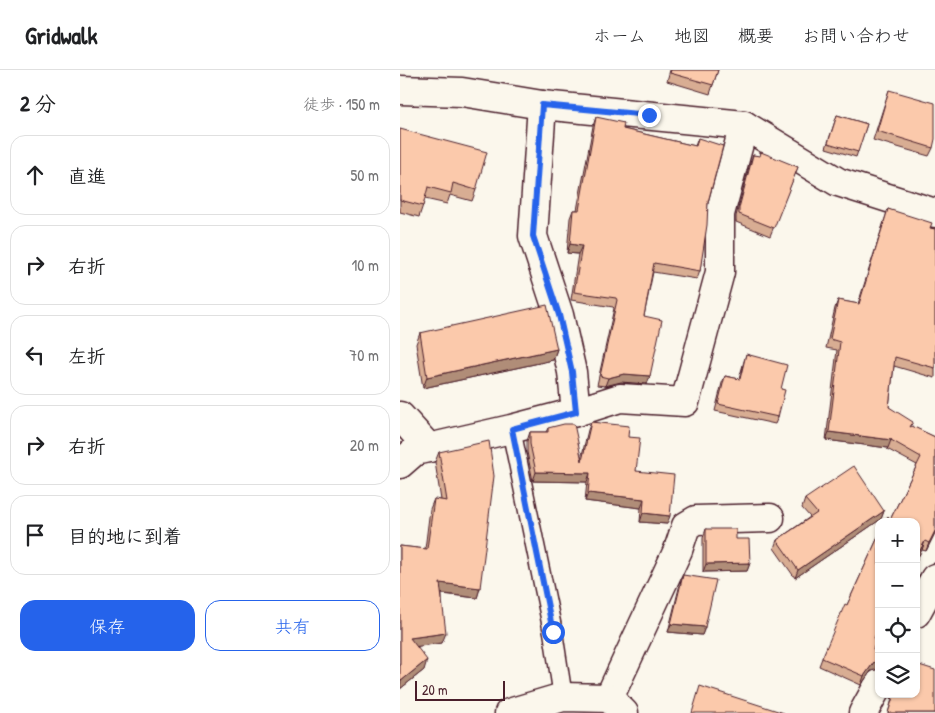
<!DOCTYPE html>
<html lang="ja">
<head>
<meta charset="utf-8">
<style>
  :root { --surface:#fff; --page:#f6f6f6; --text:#202124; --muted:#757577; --line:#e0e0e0; --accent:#2563eb }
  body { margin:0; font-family:"Patrick Hand","Klee One",sans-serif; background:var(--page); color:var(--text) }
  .controls { position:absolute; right:15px; bottom:15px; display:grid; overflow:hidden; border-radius:10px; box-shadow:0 1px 4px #0004 }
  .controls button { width:45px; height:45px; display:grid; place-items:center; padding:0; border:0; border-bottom:1px solid var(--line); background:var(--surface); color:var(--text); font:25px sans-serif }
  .scale { position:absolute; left:15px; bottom:12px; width:90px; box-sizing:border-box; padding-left:5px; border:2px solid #4a1f2b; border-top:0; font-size:14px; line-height:18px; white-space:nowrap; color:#4a1f2b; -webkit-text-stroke:4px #fbf7ec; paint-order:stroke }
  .stop { position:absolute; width:15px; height:15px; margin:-11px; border:4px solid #2563eb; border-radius:50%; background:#fff }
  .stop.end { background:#2563eb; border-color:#fff; box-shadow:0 1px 5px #0008 }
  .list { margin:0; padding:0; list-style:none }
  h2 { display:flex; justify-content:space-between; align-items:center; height:65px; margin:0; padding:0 20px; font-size:21px }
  h2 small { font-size:16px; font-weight:400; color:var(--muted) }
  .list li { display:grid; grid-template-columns:32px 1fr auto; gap:15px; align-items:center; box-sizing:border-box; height:80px; margin:0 10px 10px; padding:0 10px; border:1px solid var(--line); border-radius:15px }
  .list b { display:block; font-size:19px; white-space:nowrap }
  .list em { font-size:16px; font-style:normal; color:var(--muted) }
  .actions { display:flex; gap:10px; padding:15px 20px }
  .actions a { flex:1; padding:11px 0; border:1px solid var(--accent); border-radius:15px; text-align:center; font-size:18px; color:var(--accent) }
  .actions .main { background:var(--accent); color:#fff }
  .icon { flex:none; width:28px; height:28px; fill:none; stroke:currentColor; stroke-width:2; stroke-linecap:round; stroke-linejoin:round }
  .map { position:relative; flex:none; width:535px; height:643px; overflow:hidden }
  header { display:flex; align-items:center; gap:30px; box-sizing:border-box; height:70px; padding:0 25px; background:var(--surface); border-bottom:1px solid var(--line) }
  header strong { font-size:24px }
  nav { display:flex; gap:28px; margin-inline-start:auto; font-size:18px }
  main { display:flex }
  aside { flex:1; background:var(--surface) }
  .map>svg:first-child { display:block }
</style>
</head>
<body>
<header>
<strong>Gridwalk</strong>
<nav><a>ホーム</a><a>地図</a><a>概要</a><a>お問い合わせ</a></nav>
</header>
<main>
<aside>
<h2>2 分<small>徒歩 · 150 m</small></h2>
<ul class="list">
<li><svg class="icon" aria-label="ahead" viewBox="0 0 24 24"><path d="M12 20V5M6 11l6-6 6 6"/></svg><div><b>直進</b></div><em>50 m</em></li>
<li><svg class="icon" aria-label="right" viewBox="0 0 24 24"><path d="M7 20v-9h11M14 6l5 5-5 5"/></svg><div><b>右折</b></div><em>10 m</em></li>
<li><svg class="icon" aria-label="left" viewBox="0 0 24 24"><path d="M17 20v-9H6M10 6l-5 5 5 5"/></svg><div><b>左折</b></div><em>70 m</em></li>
<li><svg class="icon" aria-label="right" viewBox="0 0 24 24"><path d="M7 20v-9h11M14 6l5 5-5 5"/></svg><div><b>右折</b></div><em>20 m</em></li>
<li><svg class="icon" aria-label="arrive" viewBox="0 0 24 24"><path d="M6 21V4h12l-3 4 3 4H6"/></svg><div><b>目的地に到着</b></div></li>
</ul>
<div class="actions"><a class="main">保存</a><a>共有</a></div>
</aside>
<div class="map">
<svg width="535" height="643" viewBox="0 0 535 643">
  <rect width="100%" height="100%" fill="#fbf7ec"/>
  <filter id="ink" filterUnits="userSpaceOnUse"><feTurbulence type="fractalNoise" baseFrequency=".02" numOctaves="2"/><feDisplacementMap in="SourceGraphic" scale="10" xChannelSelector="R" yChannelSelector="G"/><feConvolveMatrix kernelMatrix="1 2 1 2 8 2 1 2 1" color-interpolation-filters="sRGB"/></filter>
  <g filter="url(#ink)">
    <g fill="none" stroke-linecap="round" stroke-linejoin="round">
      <defs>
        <path id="service" d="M111,359L153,562L163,627"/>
        <g id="minor">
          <path d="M0,20L62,22L142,35L344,55L438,112L535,143"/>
          <path d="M176,342L220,328L285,332L320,202V144L344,55"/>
          <path d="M0,346L29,378"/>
          <path d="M0,394L15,381L111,359L176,342L172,302L159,245L133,166L142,35"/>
          <path d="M516,543L535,508"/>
          <path d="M209,628L278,480L286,456L296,450L370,448"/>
          <path d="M109,643L163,627L209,628L224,643"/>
          <path d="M463,643L479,614"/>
        </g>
      </defs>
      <!-- service casing -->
      <use href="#service" stroke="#4a1f2b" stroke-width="21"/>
      <!-- minor casing -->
      <use href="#minor" stroke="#4a1f2b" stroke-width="31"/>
      <!-- service -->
      <use href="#service" stroke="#fbf7ec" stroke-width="18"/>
      <!-- minor -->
      <use href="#minor" stroke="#fbf7ec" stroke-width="28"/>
    </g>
    <!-- wall -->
    <g fill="#d8ad93" stroke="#4a1f2b">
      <path d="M270,0H318L310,24L267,11Z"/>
      <path d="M489,20L533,78L529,86L473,70Z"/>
      <path d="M437,45L467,54L456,87L426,78Z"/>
      <path d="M196,47L223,59L295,76L298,68L308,132L300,201L297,209L253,202L244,246L250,306L247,314L221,312L205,316L197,315L214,238L213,237L171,230L178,184L167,183L170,148L173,140H177L193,56Z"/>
      <path d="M0,59L76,120L72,131L50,125L47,134L25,129L19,147L0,142Z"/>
      <path d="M353,85L398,97L370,166L336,152V146L350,93Z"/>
      <path d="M488,139L535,159V308L494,296L489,337L511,356L535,367V463L526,481L522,480L490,450L517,395L487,379L488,378L426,370L437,280L426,278L435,238L438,230L458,234Z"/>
      <path d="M20,263L157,279L153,290L23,318L16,274Z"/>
      <path d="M346,284L381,319L378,347L375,354L315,341L322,313L325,306L339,309Z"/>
      <path d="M191,352L228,367L236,401L267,454L240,452L241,438L185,431L187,412L133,411L127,382V371L130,362H146L148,358L181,389L188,360Z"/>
      <path d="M39,382L80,518L77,528L42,524V573L17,576L24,600L0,619V476L25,479L30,439L34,429L41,430L35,392Z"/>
      <path d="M405,429L484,441L481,449L395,508L374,478L377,470L410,447L402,438Z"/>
      <path d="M306,459L336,469L350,493L347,501L303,502V468Z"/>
      <path d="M479,465V559L475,569L471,601L461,615L419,596L422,588L447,535Z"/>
      <path d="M283,505L305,557L302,565L268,562L280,514Z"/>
      <path d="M491,624H516L535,643H488L492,629L490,627Z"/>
    </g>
    <!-- shaded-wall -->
    <g fill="#b08d78" stroke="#4a1f2b">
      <path d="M170,174L182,176L178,184L167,183Z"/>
      <path d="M157,279L153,290L23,318L27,307Z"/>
      <path d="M224,304L250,306L247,314L221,312L205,316L208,308Z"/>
      <path d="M429,362L492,370H491L488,378L426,370Z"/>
      <path d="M136,402L190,403L187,412L133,411Z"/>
      <path d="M188,423L244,429L241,438L185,431Z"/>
      <path d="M484,441L481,449L395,508L398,500Z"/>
      <path d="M243,443L270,446L267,454L240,452Z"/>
      <path d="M535,461V463L526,481L529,473Z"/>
      <path d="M525,471L522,480L516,491V488Z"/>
      <path d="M350,493L347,501L303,502L306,494Z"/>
      <path d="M40,513L80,518L77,528L37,523Z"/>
      <path d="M271,554L305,557L302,565L268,562Z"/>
      <path d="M46,563L42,573L6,578L10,568Z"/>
      <path d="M27,590L24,600L0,619L1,611Z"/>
      <path d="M479,591V599L471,601L461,615L464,606L474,592Z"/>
    </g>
    <!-- building -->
    <g fill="#fbc9ab" stroke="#4a1f2b">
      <path d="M271,0H318L313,15L270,3Z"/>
      <path d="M489,20L535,33V69L533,78L477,61Z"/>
      <path d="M437,45L467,54L458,82L428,73Z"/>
      <path d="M196,47L224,53L223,59L287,74L296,76L298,68L323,76L308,132L307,155L300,201L254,193L244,246L262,250L250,306L224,304L208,308L200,306L217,230L216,228L174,222L182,176L170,174L173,140H179Z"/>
      <path d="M0,59L87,82L76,120L53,113L51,123L28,117L23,136L0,130Z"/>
      <path d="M361,82L398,97L374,158L339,144V138L353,85L360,86Z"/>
      <path d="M488,139L532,153L530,158L535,159V298L495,287L489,337L513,352L510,357L512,356L535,367V461L529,473L525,471L516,488V452H485L488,446L490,450L521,387L491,370H492L429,362L440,272L430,269L438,230L459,234Z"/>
      <path d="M147,235L157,279L27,307L20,263Z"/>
      <path d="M346,284L387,295L381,319L385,320L378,347L318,334L325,306L340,309Z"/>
      <path d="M191,352L229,356L228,367L240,368L236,401L274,405L270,446L243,443L244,429L188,423L190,403L136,402L130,374V362H148V358L164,354H174L182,391Z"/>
      <path d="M89,371L94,406L80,518L40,513L46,563L10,568L27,590L1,611L0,610V476L27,479L34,429L47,431L39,382Z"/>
      <path d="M454,396L484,441L398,500L377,470L417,443L405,429Z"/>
      <path d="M306,459H336V469H349L350,493L306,494Z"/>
      <path d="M479,465V558L474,568L477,570L473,579L479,581V591L474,592L464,606L422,588L445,534L447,535Z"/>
      <path d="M283,505L316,510L305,557L271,554Z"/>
      <path d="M516,594L535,600V643H488L494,624H516Z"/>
      <path d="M300,616L384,643H292Z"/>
    </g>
  </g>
  <g fill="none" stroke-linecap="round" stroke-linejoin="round" filter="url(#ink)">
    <!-- route -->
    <path stroke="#2563eb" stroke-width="6" d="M153,562L112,359L176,342L172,302L159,245L133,166L142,35L249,45"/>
  </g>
</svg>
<div class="controls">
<button>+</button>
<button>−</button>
<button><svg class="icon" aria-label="locate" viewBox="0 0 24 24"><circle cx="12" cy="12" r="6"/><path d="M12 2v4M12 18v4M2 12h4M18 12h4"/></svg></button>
<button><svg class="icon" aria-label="layers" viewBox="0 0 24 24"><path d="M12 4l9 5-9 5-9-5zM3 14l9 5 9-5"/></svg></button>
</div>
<div class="scale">20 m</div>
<div class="stop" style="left:153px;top:562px"></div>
<div class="stop end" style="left:249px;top:45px"></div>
</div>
</main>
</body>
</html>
